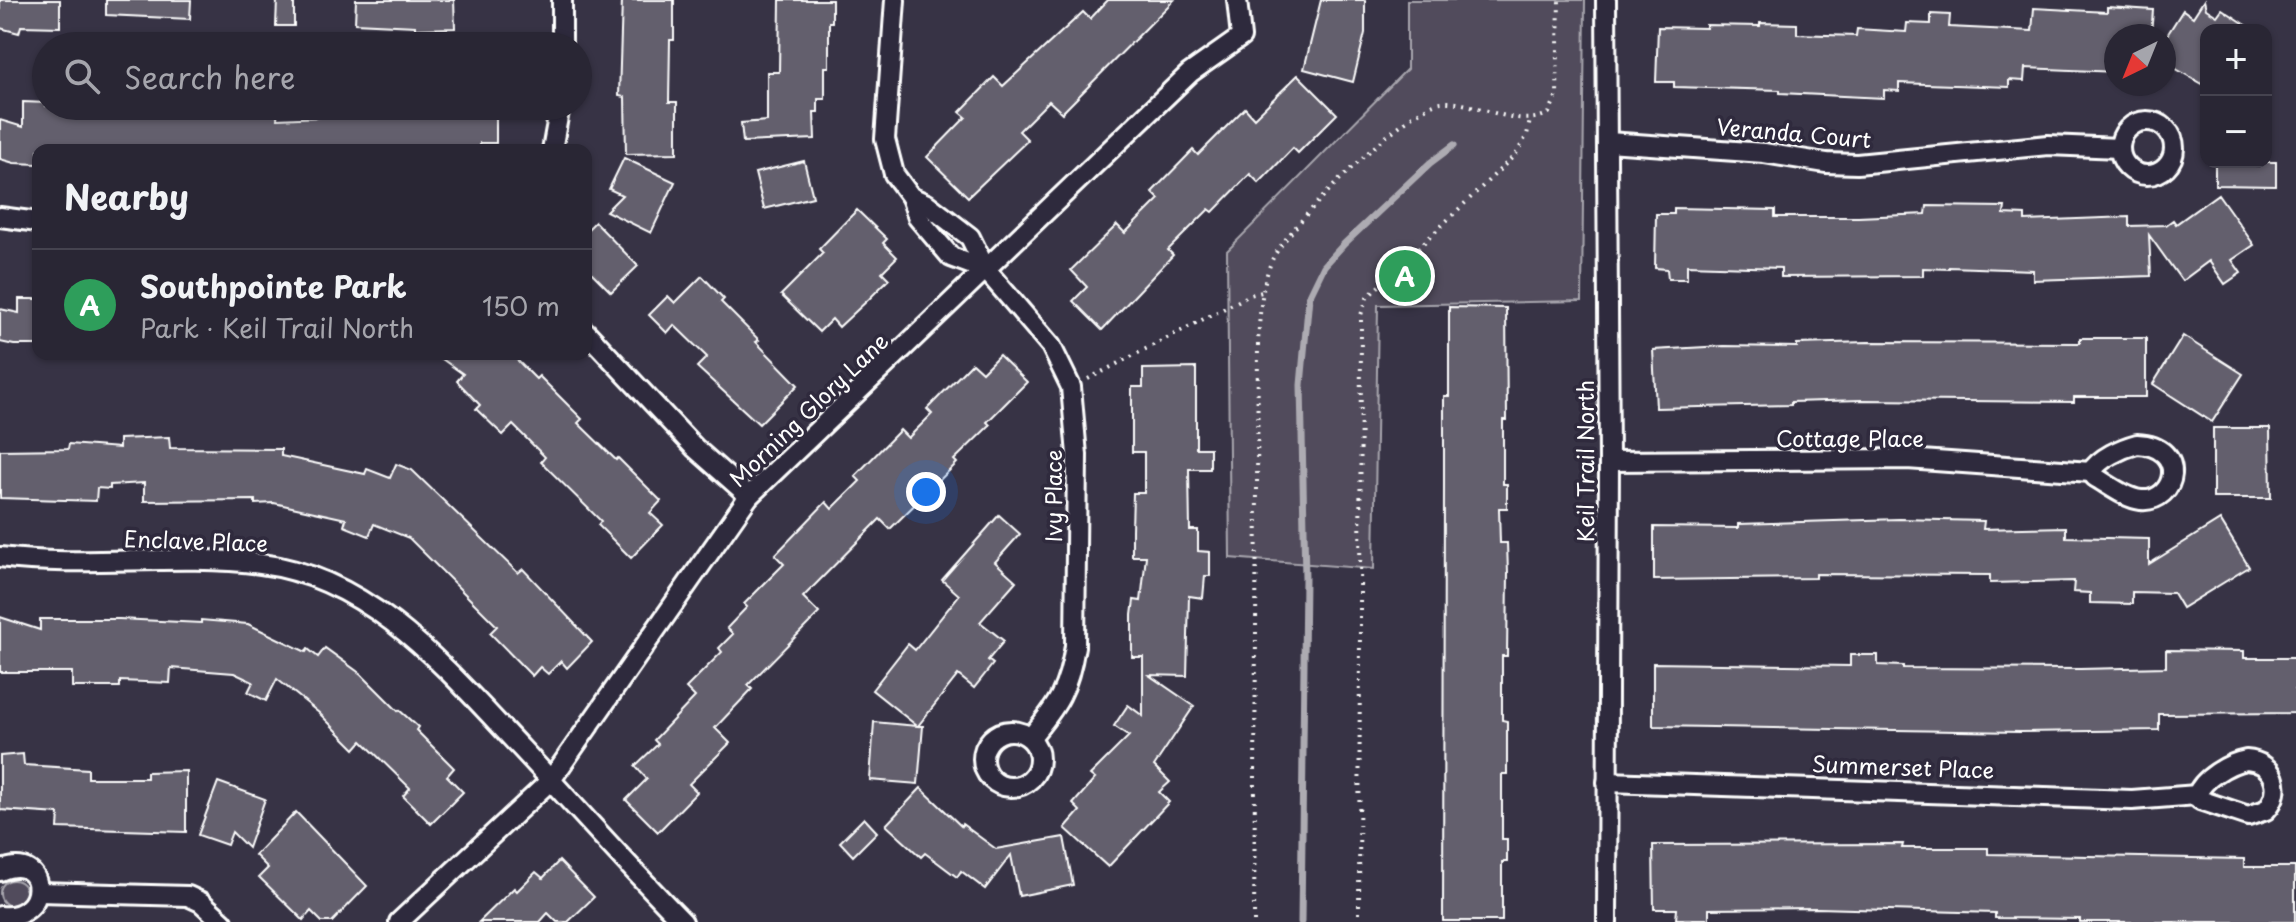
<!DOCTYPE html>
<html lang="en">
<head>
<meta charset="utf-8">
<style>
  :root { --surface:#292634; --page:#353240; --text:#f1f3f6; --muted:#a5a5ac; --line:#45434f; --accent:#8c9099 }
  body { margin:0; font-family:"Playpen Sans",sans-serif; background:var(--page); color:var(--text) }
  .controls { position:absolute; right:24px; top:24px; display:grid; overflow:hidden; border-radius:16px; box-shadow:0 2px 6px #0004 }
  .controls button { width:72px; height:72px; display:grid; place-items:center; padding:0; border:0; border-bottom:2px solid var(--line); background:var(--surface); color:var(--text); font:40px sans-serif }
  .compass { position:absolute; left:2104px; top:24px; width:72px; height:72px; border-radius:50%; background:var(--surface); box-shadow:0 2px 6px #0004; rotate:223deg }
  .you { position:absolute; left:926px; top:492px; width:28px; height:28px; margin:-20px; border:6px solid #fff; border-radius:50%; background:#1a73e8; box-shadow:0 0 0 12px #1a73e833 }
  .badge { display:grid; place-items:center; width:52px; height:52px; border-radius:50%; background:var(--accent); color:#fff; font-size:26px; font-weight:700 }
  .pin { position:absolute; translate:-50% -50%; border:4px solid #fff; box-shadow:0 2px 8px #0006 }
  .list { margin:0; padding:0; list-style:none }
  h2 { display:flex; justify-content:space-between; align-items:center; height:104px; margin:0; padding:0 32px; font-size:34px }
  h2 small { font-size:26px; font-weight:400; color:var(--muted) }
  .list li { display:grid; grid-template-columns:52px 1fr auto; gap:24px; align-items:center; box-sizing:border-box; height:112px; padding:0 32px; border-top:2px solid var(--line) }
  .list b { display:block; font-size:30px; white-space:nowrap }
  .list p { margin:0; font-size:26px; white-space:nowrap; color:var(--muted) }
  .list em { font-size:26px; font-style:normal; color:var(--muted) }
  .icon { flex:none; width:44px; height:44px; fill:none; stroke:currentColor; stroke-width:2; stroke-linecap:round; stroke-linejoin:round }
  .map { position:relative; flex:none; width:2296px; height:922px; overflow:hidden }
  .search { position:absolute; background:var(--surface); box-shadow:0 2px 6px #0004; left:32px; top:32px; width:560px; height:88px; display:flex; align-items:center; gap:20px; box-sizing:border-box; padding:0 28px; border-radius:44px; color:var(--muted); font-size:30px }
  .panel { position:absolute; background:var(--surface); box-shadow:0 2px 6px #0004; left:32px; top:144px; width:560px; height:216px; border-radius:16px }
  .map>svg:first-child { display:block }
</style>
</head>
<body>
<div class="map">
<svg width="2296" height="922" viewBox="0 0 2296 922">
  <rect width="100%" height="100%" fill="#373345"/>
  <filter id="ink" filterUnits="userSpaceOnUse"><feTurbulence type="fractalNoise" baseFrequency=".0125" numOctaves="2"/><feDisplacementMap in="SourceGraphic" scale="16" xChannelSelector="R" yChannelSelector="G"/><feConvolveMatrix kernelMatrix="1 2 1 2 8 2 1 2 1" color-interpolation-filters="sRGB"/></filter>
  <g filter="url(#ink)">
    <!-- green -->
    <g fill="#514c5c" stroke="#a8a6ae" stroke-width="2">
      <path d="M1407,0H1585L1582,301L1378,305L1374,569L1230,558L1227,251L1407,69Z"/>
      <circle cx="13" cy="893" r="13"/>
    </g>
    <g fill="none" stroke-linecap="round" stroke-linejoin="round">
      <!-- stream -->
      <path stroke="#adabb2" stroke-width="7" d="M1301,922L1305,578L1301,385L1309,297L1324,266L1344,244L1430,163L1454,145"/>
    </g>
    <!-- building -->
    <g fill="#635f6d" stroke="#fff" stroke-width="2">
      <path d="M0,0H60V27L21,26L19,33L0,28Z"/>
      <path d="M106,0H191L190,19L106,15Z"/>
      <path d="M277,0H294V26H276Z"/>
      <path d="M356,0H454L455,28L415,29V26L355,23Z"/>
      <path d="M622,0H674V40H670L669,102H677V153L626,154L625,97L619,96Z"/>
      <path d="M780,0H832V22H829V67H825V99H818V112H814L815,139L743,142L741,123L767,121V72H779Z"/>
      <path d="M1108,0H1174L1062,113L1049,101L1019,131L1028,140L968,197L927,157L966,117L960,112L994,77L1003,86L1083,12L1090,19Z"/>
      <path d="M1321,0H1365V33L1353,82L1304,69Z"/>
      <path d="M2204,0L2206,9L2217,16L2222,9L2254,30H2206V86L2164,62V40L2183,10L2193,17Z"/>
      <path d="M2107,7L2153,10L2151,36H2116V72L2025,68L2024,81L2009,80V87L1899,83V91L1884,90V98L1780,93V90L1674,87V82H1656L1658,27L1706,28V25L1760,26V23L1797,24V34L1856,36L1857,29L1906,32L1907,23L1931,24V14L1950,15L1949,27L2032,31L2034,8L2107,12Z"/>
      <path d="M1298,75L1337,114L1298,153L1293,148L1259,183L1250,174L1213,212L1209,209L1168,250L1173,255L1102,330L1073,301L1087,287L1071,270L1117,225L1125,233L1159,199L1152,192L1193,150L1198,155L1245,108L1254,118Z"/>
      <path d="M23,102L46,103V106L173,107V112H234L235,106H278L277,119L343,116V108L368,106L496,107V143H480V150H38V164L14,163L0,159V120L23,127Z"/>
      <path d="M624,158L675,182L651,233L606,211L622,195L609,189Z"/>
      <path d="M804,161L813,197L764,209L755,173Z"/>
      <path d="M2215,162H2276V186L2215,185Z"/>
      <path d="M2218,194L2254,245L2232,260L2241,273L2225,284L2209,261L2182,281L2149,235L2151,276L2033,280V270L1949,267V269L1923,268V276L1781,277V268L1687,265V279H1668L1667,269L1655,268L1656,214H1674V208L1775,210V217H1858L1926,214L1927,206L2005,207L2004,214L2025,215V221L2129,217V226L2166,225L2173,220L2176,224Z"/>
      <path d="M857,210L887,239L883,243L897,257L882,272L889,279L869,299L839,327L832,319L819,332L781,295L823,253L819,249Z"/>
      <path d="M595,222L638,266L611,292L586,267V231Z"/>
      <path d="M702,276L724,299L721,302L759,340L756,342L798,385L759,424L697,367L707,357L674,325L667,333L649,315L668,296L675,303Z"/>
      <path d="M19,299H38V345H14L0,342V309L19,313Z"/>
      <path d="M1449,307L1506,308L1507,420H1503V484H1507V508H1499L1500,543H1507L1508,573L1507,656H1502V720L1507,721V774H1502V839H1507V862H1502V921H1443L1444,484V396H1449Z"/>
      <path d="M2183,336L2243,374L2212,422L2153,384Z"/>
      <path d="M2080,338H2146V397H2074V402L1862,400L1791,402V405L1656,408L1653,350L1724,346L1797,347V344L1868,342L2080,343Z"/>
      <path d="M435,354H511L536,379L539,376L582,419L578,423L616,460L618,458L661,501L650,513L663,525L631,558L598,525L601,521L541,462L545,457L513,425L503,435L476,409L480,405L457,381L463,374Z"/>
      <path d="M999,355L1027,382L987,422L990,425L954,460L957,463L890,529L880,519L803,597L819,613L748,685L752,689L715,728L730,743L689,784L697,792L658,832L626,800L647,779L635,766L658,744L654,740L695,697L686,688L722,652L719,648L733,634L727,628L747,607L744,604L784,564L775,555L826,502L832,509L860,481L855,476L900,430L908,438L932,414L927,409L972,363L982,372Z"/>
      <path d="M1196,368V448H1210V469H1189L1190,530H1198V551L1210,552V576H1205L1203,598L1189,596L1187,676L1149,675L1194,706L1154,766L1170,782L1159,792L1169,802L1108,867L1065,828L1080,811L1073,804L1095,779L1090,775L1129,736L1114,726L1128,705L1143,716V657H1132V615L1134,600L1141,601L1146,556H1132V530L1133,493H1144V452H1132V387H1143V369Z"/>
      <path d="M2213,428H2270L2271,498H2213Z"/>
      <path d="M169,437L170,448L281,449V456L365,474L367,469L390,478L396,464L412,470L518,573L523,569L592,642L567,668L561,661L548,674L540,667L532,676L490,633L497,626L409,538L374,524L369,536L344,526L346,519L274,503L255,504V500L144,501V483L110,485V489L97,488L96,501L0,498V450L68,449L69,444L119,448V439Z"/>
      <path d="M999,515L1020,534L995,562L1016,581L980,622L1004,641L988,660L993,664L974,688L958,675L918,726H923L918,784L870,780L874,722L917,726L872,690L908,644L915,650L959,595L942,580Z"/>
      <path d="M1899,519L1984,521L1983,529L2066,527V537L2149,539V564L2220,520L2249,567L2182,608L2173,593L2132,592V604L2090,603V593L2073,592L2074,581L1990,583V575L1816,574V578L1654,580V527L1738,528V524Z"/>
      <path d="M0,617L40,630V619H119L201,623V620L248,624L306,652L308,649L318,657L325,648L361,674L398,711L399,710L418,727L416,730L454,768L447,776L463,792L431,824L403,796L410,788L362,741L355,749L319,713L277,679L266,701L248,692L253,682L234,673L171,668L170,683L120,681V687H72V672H0Z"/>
      <path d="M2166,650L2244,651V658H2295V713L2159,714V730L2020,732L1653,726V663L1850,666V655H1878V665L1903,666V668L2080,669L2166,667Z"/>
      <path d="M23,754L24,765L88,769V778H147V772L186,771V832L58,828L59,814L0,810V756Z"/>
      <path d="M218,782L265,799L248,848L232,832L227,845L198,835Z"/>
      <path d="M921,788L961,826L962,824L996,849L1064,837L1073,885L1019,896L1011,855L985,889L961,871L957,877L925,853L921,857L886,825Z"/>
      <path d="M296,812L367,886L332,922H322L311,911L303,920L259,877L268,868L255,855Z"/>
      <path d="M864,818L877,832L853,856L840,842Z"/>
      <path d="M1903,844L1902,848H1988V854L2244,859V867H2295V922H2080V919L1995,918V913L1818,908L1709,909V919H1676L1677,909H1654L1653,845Z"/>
      <path d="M559,861L594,897L568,922H557L548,913L540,922H479L514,888L517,891L536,872L543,878Z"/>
    </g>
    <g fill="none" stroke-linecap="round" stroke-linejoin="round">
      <defs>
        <g id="street">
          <path d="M562,0V46"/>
          <path d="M895,0L885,139L894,174L911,197L927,204L970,237L986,270L1051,346L1071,387L1077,455L1075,646C1068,690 1058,705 1030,738"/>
          <path d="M1606,0L1609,461L1607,922"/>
          <circle cx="2147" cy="148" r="27"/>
          <path d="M1608,142L1764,153L1826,163L1857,164L2048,145L2119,148"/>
          <path d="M552,150L560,106"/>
          <path d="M911,197L918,218L951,257L986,270"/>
          <path d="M0,217L38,222"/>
          <path d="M586,332L695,448L749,496"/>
          <path d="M2137,444C2189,446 2177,503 2141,500C2125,498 2109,485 2095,477L2091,472C2099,458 2122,448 2137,444Z"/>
          <path d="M1609,461L1907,459L2091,472"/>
          <path d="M0,557C86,568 175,553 261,564C373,578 449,672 522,749C576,807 628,866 683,922"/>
          <circle cx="1011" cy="759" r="28"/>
          <path d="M2246,760C2274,762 2285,789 2266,810L2248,816L2200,800L2197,795C2202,779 2229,763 2246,760Z"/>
          <path d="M1607,782L2132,800L2197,795"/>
          <path d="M0,871C50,850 50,922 0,916"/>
          <path d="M39,892L188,896L201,902L223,922"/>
          <path d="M399,922L551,780L749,496L1190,73L1241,37L1237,0"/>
        </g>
      </defs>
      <!-- street casing -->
      <use href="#street" stroke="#fff" stroke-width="24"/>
      <!-- path -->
      <g stroke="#fff" stroke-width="4" stroke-dasharray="2 6" stroke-linecap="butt">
        <path d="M1088,379L1250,295L1262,292"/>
        <path d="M1254,922L1258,342C1260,313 1261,284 1273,258C1289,226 1408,104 1442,102C1476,100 1517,131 1549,113L1557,95L1559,0"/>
        <path d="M1359,922L1361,315L1367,298L1383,282L1516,154L1527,135L1530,120"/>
      </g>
      <!-- street -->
      <use href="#street" stroke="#2f2a3d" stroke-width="18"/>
    </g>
  </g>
  <g text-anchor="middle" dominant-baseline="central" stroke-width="7" stroke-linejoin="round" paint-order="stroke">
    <!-- street labels -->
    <g font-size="22" fill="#fff" stroke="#2f2a3d">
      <text transform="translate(1794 132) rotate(5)">Veranda Court</text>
      <text transform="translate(808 409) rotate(-44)">Morning Glory Lane</text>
      <text x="1850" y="437">Cottage Place</text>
      <text transform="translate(1584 461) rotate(-90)">Keil Trail North</text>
      <text transform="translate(1052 496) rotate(-90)">Ivy Place</text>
      <text transform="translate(196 540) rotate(2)">Enclave Place</text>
      <text transform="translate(1903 766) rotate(2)">Summerset Place</text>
    </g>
  </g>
</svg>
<div class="controls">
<button>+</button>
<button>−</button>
</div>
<svg class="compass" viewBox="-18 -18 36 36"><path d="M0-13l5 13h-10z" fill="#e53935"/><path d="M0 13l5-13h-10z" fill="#a5a5ac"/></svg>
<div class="you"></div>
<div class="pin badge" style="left:1405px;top:276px;background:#2e9e5b">A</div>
<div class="search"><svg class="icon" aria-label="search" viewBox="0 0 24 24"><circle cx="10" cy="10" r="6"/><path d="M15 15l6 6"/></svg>Search here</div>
<section class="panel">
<h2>Nearby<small></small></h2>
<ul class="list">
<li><span class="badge" style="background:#2e9e5b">A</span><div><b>Southpointe Park</b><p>Park · Keil Trail North</p></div><em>150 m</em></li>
</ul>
</section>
</div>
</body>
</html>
